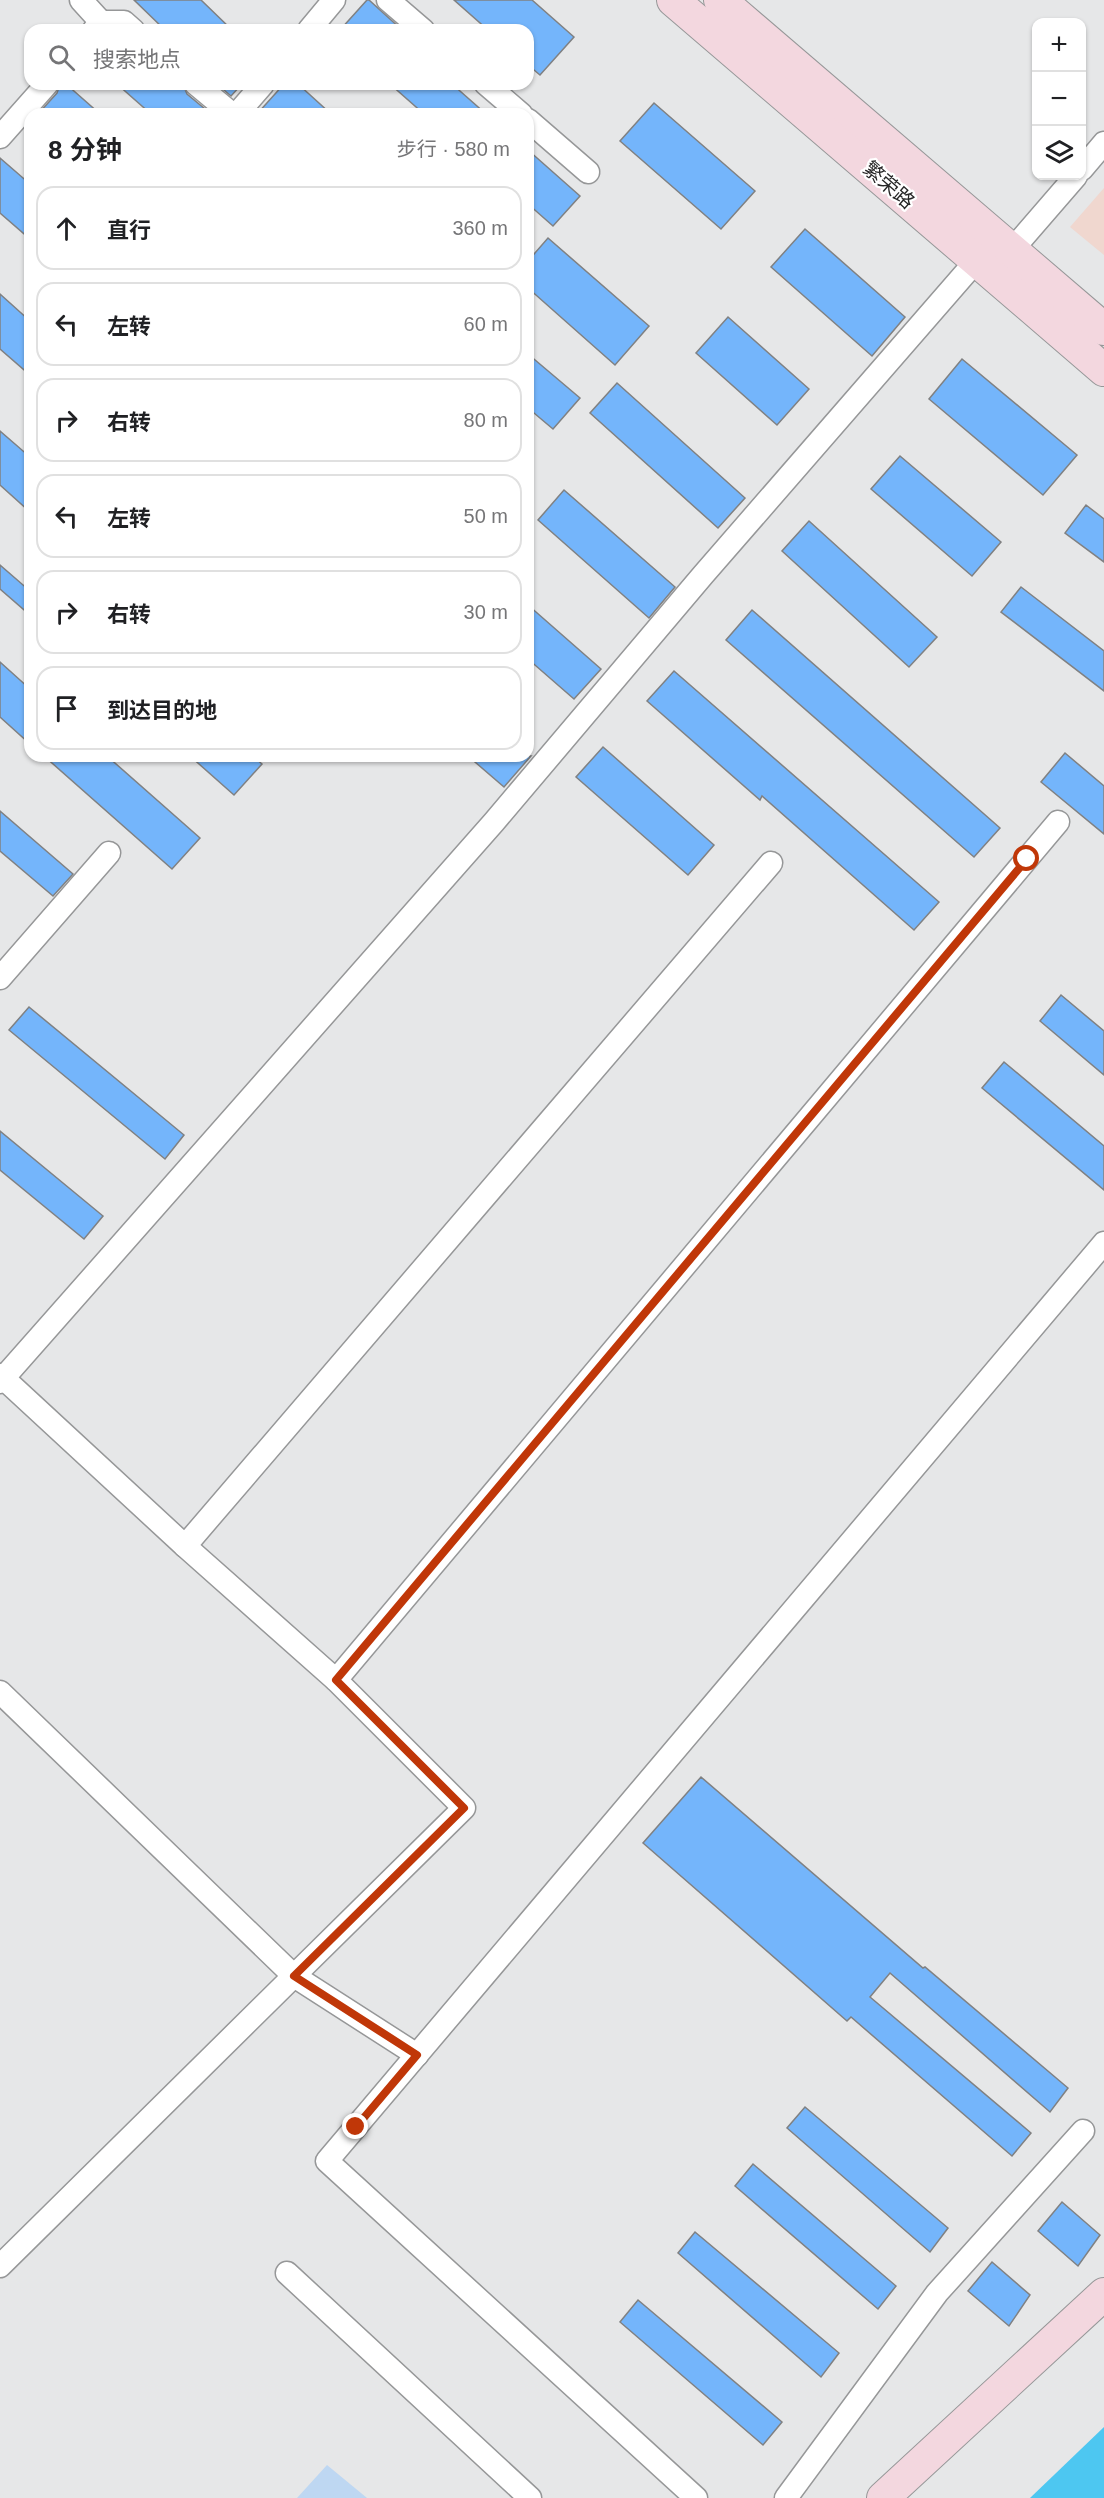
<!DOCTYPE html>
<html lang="zh">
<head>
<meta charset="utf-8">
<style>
  :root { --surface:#fff; --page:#f2f2f2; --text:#202124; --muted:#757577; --line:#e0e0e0 }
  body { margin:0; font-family:Helvetica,"Noto Sans SC",sans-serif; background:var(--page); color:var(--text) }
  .controls { position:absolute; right:18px; top:18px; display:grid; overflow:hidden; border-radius:12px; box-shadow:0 2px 4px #0004 }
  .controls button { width:54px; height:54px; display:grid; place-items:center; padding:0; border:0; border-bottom:2px solid var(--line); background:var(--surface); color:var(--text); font:30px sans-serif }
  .stop { position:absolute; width:18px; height:18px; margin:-14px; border:4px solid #c03708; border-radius:50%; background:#fff }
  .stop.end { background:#c03708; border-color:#fff; box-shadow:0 2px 6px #0008 }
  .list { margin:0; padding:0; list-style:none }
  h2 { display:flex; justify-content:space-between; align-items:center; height:78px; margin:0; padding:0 24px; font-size:26px }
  h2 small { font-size:20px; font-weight:400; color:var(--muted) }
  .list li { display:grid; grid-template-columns:39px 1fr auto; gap:18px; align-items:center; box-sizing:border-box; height:84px; margin:0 12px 12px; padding:0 12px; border:2px solid var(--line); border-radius:18px }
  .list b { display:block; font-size:22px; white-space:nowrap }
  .list em { font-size:20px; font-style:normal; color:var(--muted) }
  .icon { flex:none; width:33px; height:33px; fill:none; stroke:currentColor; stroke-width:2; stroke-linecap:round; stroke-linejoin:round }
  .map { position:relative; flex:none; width:1104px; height:2498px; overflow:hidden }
  .search { position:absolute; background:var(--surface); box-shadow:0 2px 4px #0004; left:24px; top:24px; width:510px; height:66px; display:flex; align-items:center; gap:15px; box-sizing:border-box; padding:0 21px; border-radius:18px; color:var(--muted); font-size:22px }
  .panel { position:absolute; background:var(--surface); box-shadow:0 2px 4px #0004; left:24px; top:108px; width:510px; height:654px; border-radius:18px }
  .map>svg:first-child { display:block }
</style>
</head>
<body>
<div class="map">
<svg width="1104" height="2498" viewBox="0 0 1104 2498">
  <rect width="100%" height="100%" fill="#e6e7e8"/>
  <!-- commercial -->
  <path fill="#f0d7cf" d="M1104,188V255L1070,227Z"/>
  <!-- green -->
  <path fill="#bed7f2" d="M327,2465L367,2498H297Z"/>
  <!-- water -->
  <path fill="#4dc7f1" d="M1104,2427V2498H1030Z"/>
  <!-- building -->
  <g fill="#74b5fb" stroke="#808182" stroke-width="1.5">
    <path d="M134,0H201L232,30H165Z"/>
    <path d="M367,0H369L402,30H340Z"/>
    <path d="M454,0H532L574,37L540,75L528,65V30H488Z"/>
    <path d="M60,84H66L100,114H38L57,93Z"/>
    <path d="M117,84H183L187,94L211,114H151Z"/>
    <path d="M217,84H242L231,96Z"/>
    <path d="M284,84H298L331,114H257Z"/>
    <path d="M390,84H452L486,114H424Z"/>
    <path d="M654,103L755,191L721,229L620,141Z"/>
    <path d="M528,150L580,196L553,226L528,204Z"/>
    <path d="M0,158L30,184V239L0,213Z"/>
    <path d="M805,229L905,317L872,356L771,267Z"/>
    <path d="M548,238L649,326L615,365L528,288V261Z"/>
    <path d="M0,294L30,321V375L0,349Z"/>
    <path d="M728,317L809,389L777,425L696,353Z"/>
    <path d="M528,354L580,398L553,429L528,408Z"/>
    <path d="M962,359L1077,455L1043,495L929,399Z"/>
    <path d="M617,383L745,498L718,528L590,413Z"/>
    <path d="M0,431L30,457V512L0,485Z"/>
    <path d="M900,456L1001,542L972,576L871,489Z"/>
    <path d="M564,490L675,587L649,618L538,520Z"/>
    <path d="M1086,505L1104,519V562L1065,533Z"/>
    <path d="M809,521L937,637L909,667L782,551Z"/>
    <path d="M0,565L30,591V615L0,589Z"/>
    <path d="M1021,587L1104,651V691L1001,612Z"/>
    <path d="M528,605L601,669L574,699L528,659Z"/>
    <path d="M752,610L1000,828L974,857L726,640Z"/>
    <path d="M0,662L30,689V744L0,717Z"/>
    <path d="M674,671L939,902L914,930L762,796L760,800L647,701Z"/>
    <path d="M603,747L714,845L688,875L576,777Z"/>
    <path d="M1065,753L1104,786V834L1041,782Z"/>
    <path d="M44,756H107L200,838L172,869Z"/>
    <path d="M190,756H253L262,764L234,795Z"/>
    <path d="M468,756H531L504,787Z"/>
    <path d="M0,811L73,874L53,896L0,851Z"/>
    <path d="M1061,995L1104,1031V1075L1040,1021Z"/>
    <path d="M29,1007L184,1135L165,1159L9,1030Z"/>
    <path d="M1004,1062L1104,1146V1190L982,1088Z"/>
    <path d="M0,1131L103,1216L84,1239L0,1170Z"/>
    <path d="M701,1777L923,1968L925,1967L1068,2088L1050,2112L890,1973L870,1997L1031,2133L1012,2156L851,2017L847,2021L643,1843Z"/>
    <path d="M805,2107L948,2228L930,2252L787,2128Z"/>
    <path d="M753,2164L896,2286L878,2309L735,2186Z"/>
    <path d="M1062,2202L1100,2235L1078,2266L1038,2231Z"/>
    <path d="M695,2232L839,2353L821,2377L678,2253Z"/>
    <path d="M992,2262L1030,2295L1009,2326L968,2291Z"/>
    <path d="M638,2300L782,2422L763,2445L620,2322Z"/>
  </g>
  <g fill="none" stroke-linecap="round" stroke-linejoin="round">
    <defs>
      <g id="street">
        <path d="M81,0L101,22"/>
        <path d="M388,0L423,30"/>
        <path d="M94,30L101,22H124L133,30"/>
        <path d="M309,30L334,0"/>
        <path d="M196,84L232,114"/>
        <path d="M486,84L521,114"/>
        <path d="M237,114L263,84"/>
        <path d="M528,120L588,172"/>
        <path d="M0,137L47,84"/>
        <path d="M1082,169L1104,143"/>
        <path d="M1012,250L1076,176"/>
        <path d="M0,978L109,853"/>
        <path d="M0,1375L185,1546"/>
        <path d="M0,1382L494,822L703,575L976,261"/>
        <path d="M336,1680L185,1546L771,863"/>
        <path d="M0,1692L294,1976L417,2055"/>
        <path d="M0,2266L464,1808L336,1680L1058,822"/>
        <path d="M287,2273L530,2498"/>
        <path d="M696,2498L327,2161L1104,1243"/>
        <path d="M786,2498L937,2293L1083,2131"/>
      </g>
      <g id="secondary">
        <path d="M673,0L1104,370"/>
        <path d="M720,0L1104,329"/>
        <path d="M883,2498L1104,2294"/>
      </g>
    </defs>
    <!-- street casing -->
    <use href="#street" stroke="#969798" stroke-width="25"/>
    <!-- secondary casing -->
    <use href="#secondary" stroke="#969798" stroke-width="34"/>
    <!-- street -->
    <use href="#street" stroke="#fff" stroke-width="22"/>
    <!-- secondary -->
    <use href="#secondary" stroke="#f3d7df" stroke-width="32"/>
  </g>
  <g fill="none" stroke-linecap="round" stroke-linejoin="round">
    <!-- route -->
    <path stroke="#c03708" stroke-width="8" d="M356,2127L417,2055L294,1976L464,1808L336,1680L1027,859"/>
  </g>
  <g text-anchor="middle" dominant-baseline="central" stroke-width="4.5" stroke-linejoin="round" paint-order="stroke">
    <!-- street labels -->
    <g font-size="20" fill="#262626" stroke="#fff">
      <text transform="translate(889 185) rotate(41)">繁荣路</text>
    </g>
  </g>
</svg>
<div class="controls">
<button>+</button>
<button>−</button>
<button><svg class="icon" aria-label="layers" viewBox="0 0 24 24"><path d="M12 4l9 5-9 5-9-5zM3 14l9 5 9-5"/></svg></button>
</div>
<div class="stop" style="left:1027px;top:859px"></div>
<div class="stop end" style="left:356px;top:2127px"></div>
<div class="search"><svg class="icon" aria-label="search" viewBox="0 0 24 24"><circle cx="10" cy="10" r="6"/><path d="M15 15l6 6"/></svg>搜索地点</div>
<section class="panel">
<h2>8 分钟<small>步行 · 580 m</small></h2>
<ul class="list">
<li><svg class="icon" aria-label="ahead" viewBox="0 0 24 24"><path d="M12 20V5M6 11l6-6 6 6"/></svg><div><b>直行</b></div><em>360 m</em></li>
<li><svg class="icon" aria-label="left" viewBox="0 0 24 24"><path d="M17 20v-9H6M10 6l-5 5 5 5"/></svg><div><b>左转</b></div><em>60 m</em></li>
<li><svg class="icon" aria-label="right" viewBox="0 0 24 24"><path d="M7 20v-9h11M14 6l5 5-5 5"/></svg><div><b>右转</b></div><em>80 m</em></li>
<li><svg class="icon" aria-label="left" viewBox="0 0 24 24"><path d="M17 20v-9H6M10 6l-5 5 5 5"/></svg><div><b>左转</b></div><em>50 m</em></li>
<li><svg class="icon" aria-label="right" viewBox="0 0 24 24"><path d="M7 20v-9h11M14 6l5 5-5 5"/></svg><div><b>右转</b></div><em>30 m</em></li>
<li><svg class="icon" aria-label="arrive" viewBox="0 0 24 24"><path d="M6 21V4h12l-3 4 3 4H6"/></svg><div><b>到达目的地</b></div></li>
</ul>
</section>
</div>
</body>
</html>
